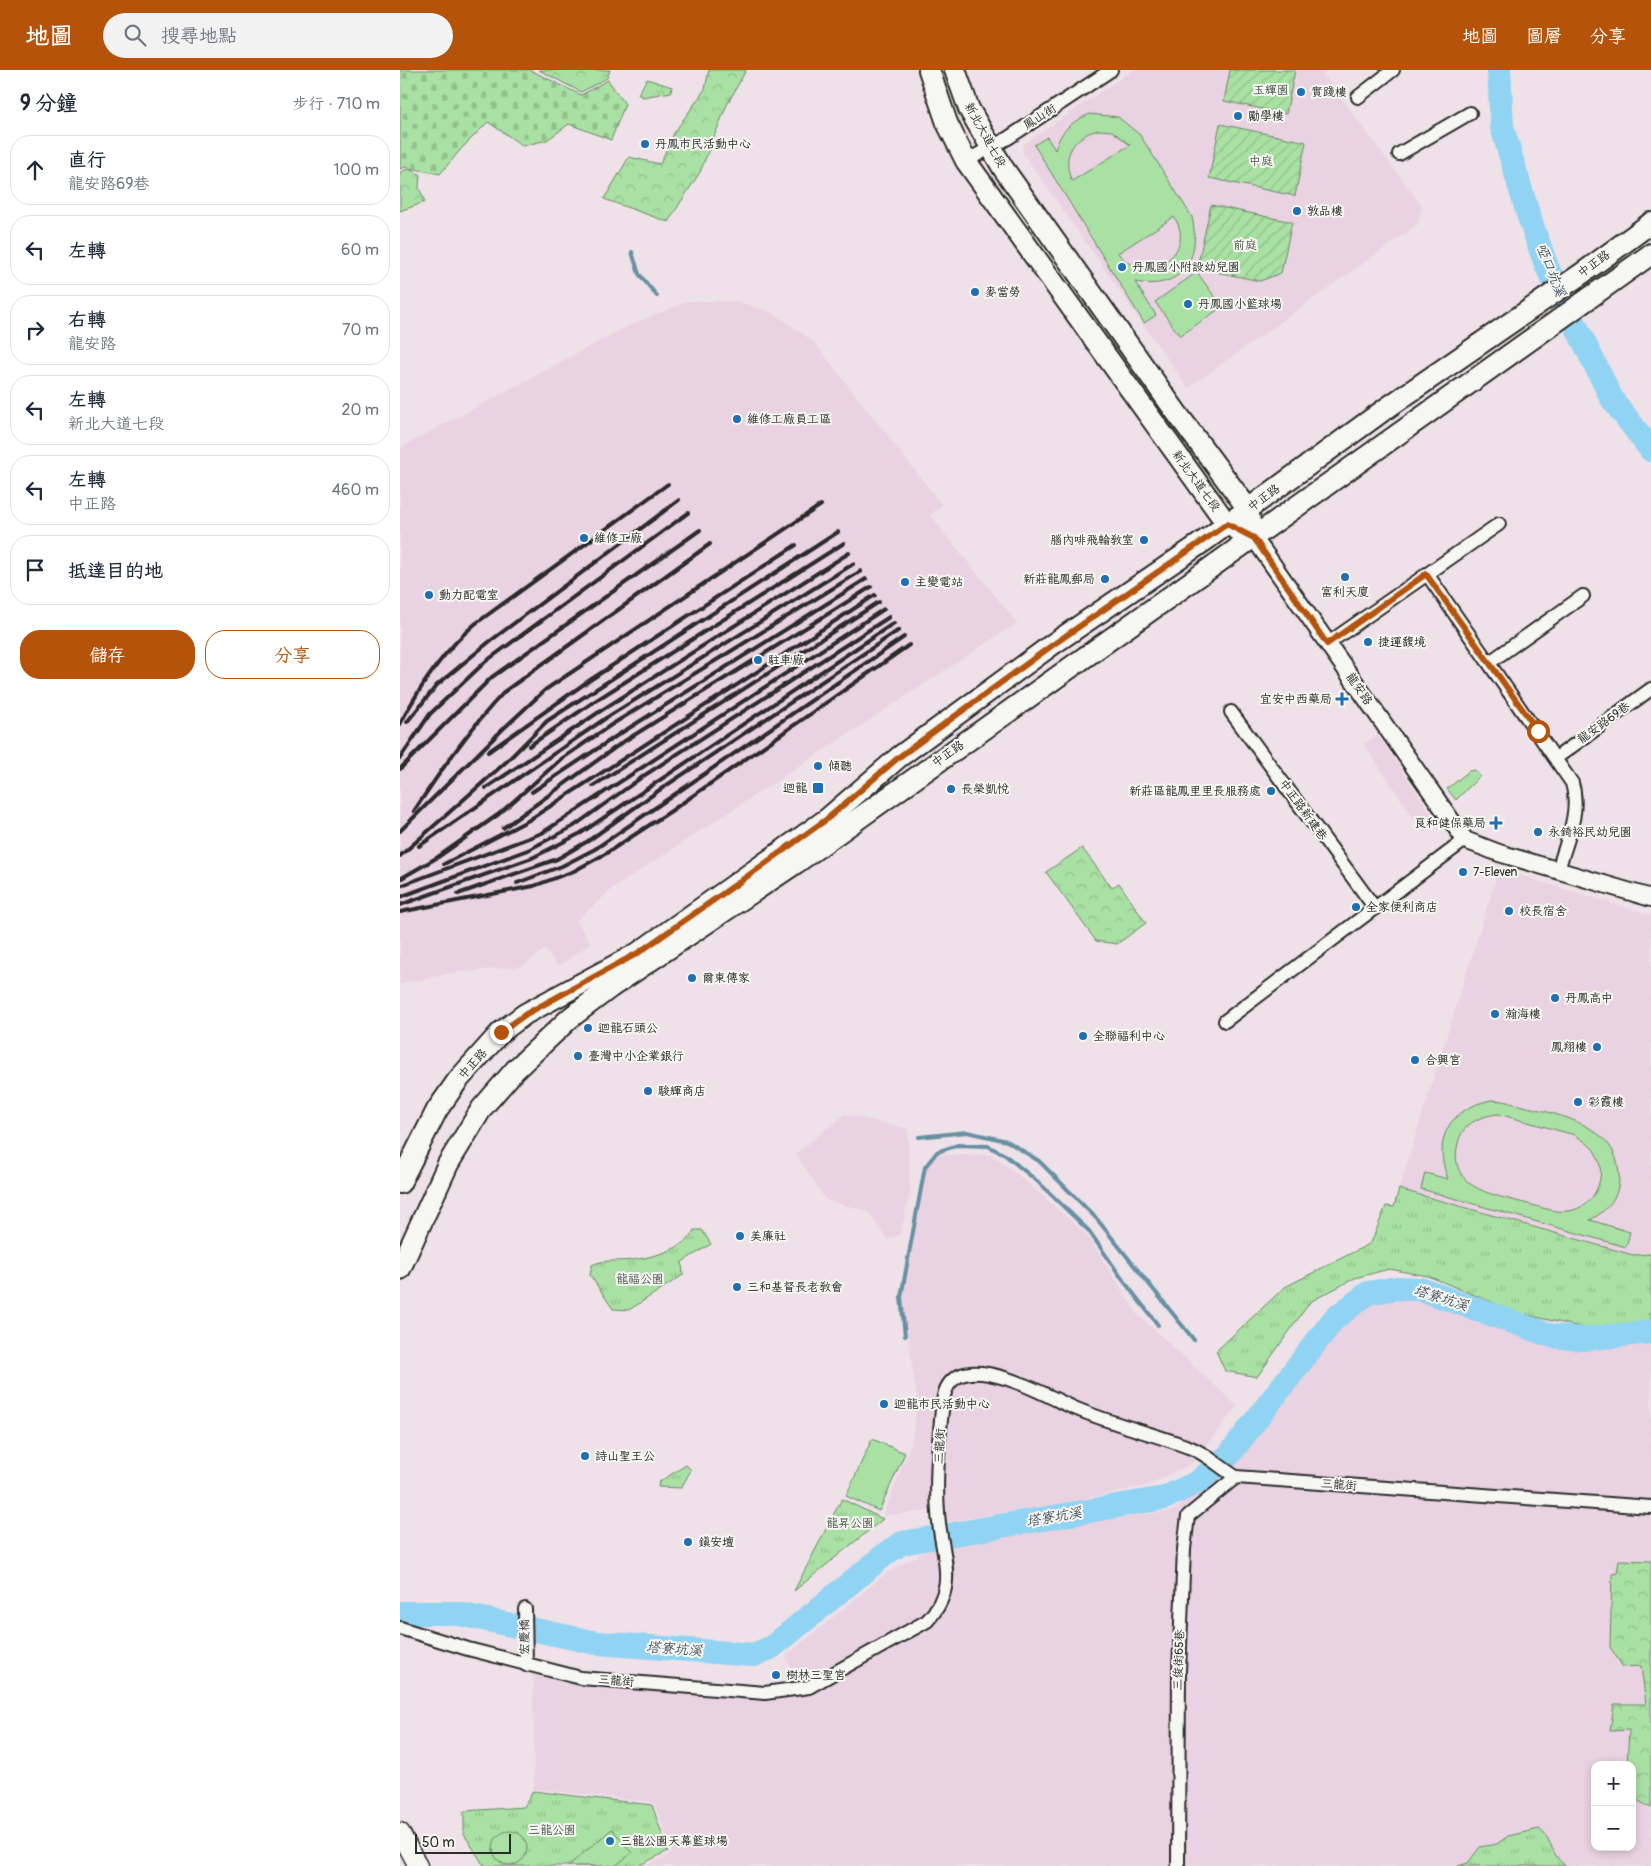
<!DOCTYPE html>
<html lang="zh-TW">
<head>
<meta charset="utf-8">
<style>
  :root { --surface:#fff; --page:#f2f2f3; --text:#1f2937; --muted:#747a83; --line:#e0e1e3; --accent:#b45309 }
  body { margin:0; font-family:Pangolin,"LXGW WenKai TC",sans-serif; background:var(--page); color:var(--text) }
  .controls { position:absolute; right:15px; bottom:15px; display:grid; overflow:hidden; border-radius:10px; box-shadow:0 2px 8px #0003 }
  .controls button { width:45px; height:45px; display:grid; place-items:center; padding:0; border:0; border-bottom:1px solid var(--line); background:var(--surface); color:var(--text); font:25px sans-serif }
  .scale { position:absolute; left:15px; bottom:12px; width:96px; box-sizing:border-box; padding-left:5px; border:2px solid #2b2b2b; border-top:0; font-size:14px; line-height:18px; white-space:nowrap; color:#2b2b2b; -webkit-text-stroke:4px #f6f6f2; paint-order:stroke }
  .stop { position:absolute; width:15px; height:15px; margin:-11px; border:4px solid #b45309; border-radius:50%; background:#fff }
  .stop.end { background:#b45309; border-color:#fff; box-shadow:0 1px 5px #0008 }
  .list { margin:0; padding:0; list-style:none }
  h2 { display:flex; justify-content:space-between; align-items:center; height:65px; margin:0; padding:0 20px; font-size:21px }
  h2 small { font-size:16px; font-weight:400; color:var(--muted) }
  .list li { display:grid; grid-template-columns:32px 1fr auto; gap:15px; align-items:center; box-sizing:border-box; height:70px; margin:0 10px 10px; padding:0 10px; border:1px solid var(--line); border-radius:20px }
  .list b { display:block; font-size:19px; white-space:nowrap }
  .list p { margin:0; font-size:16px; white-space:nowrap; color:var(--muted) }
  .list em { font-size:16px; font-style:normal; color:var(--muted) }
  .actions { display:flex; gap:10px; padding:15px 20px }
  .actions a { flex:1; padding:11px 0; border:1px solid var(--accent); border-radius:20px; text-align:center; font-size:18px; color:var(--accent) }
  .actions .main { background:var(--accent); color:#fff }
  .icon { flex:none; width:28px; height:28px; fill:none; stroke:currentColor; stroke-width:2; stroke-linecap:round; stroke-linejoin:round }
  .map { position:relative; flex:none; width:1251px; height:1796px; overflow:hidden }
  header { display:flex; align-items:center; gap:30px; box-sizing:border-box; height:70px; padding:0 25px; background:var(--accent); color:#fff }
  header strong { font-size:24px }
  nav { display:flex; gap:28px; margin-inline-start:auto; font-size:18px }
  .search { width:350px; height:45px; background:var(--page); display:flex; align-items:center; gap:12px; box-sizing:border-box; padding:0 18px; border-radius:28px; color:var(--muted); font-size:19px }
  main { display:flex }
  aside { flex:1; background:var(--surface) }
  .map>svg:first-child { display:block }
</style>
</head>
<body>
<header>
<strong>地圖</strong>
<div class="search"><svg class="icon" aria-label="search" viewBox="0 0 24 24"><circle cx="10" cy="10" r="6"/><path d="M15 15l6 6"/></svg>搜尋地點</div>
<nav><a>地圖</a><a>圖層</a><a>分享</a></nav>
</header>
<main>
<aside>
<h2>9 分鐘<small>步行 · 710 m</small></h2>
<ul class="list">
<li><svg class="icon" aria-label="ahead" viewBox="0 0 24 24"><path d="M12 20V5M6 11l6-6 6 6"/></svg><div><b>直行</b><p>龍安路69巷</p></div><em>100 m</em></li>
<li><svg class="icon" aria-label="left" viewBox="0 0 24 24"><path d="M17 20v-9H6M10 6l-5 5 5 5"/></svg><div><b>左轉</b></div><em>60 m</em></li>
<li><svg class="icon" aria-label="right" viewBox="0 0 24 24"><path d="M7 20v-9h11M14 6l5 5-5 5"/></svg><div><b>右轉</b><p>龍安路</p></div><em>70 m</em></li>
<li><svg class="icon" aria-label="left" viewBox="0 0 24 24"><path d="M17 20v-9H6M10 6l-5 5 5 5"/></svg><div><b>左轉</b><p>新北大道七段</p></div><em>20 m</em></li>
<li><svg class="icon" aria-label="left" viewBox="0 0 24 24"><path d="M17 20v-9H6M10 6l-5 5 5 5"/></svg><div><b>左轉</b><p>中正路</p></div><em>460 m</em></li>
<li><svg class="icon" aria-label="arrive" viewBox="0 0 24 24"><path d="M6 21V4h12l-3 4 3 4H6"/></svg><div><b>抵達目的地</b></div></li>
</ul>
<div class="actions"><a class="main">儲存</a><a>分享</a></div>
</aside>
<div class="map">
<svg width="1251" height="1796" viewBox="0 0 1251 1796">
  <defs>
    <pattern id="grass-tufts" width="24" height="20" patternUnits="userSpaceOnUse" patternTransform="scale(1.25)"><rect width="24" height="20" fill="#a9e0a3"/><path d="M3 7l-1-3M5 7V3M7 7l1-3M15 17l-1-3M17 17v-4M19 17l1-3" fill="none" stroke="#92c08c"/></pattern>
    <pattern id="forest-crowns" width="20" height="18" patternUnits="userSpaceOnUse" patternTransform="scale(1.25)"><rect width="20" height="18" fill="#a9e0a3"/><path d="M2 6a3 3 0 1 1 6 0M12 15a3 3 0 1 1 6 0" fill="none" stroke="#92c08c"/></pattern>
    <pattern id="cemetery-stones" width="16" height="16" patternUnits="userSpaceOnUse" patternTransform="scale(1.25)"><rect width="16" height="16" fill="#a9e0a3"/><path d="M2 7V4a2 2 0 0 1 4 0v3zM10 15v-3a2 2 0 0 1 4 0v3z" fill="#92c08c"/></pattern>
    <pattern id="garden-furrows" width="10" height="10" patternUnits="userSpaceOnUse" patternTransform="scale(1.25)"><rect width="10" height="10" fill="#a9e0a3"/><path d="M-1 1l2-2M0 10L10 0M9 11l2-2" fill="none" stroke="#92c08c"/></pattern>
  </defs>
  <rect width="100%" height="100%" fill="#eee1e8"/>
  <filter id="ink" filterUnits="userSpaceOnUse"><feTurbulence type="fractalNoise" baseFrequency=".02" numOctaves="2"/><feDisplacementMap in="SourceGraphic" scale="10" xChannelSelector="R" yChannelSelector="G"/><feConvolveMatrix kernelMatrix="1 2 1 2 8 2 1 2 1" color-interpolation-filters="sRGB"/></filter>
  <g filter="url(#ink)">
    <!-- built -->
    <g fill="#e9d2e1" fill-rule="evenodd">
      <path d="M733,0H920L1022,136L1018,154L788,318L623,83V75Z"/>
      <path d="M288,231H336L373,243L414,272L542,435L530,445L617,553L213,818L176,851L191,873L158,896L145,879L123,896L51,903L0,914V378L226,257Z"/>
      <path d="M978,665L1038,754L1024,763L964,674Z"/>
      <path d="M1099,799L1251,845V1184L1233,1185L999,1119Z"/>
      <path d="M445,1044L508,1059L510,1124L500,1164L487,1170L468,1141L426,1130L396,1084Z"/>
      <path d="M541,1085H591L611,1099L686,1164L737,1244L837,1336L792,1393L746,1416L659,1434L546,1452L545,1439L483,1446L510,1377L516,1346L517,1327L502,1227L527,1097L536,1086Z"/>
      <path d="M1013,1226L1148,1275L1251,1268V1796H246L272,1783L254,1732L134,1719L133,1605L179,1614L364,1621L395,1608L386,1586L488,1502L527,1481L565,1468L772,1441L817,1407L942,1256L972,1233ZM1195,1695H1232V1777H1195Z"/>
    </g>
    <!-- grass -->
    <g fill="url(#grass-tufts)" stroke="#6a8667">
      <path d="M247,9L272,17L271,22L243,27L238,24Z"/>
      <path d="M1075,700L1080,706L1056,730L1047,719L1069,701Z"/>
      <path d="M999,1119L1233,1185L1251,1184V1255L1198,1261L1118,1243L1028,1206L989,1199L955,1208L910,1232L857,1307L825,1301L816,1281L885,1217L971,1173L986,1136L994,1137Z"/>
      <path d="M294,1160H302L311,1174L282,1192L283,1205L229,1240L213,1239L190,1205L192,1195C203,1189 219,1192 232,1190C252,1187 285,1180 294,1160Z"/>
      <path d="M286,1395L291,1400L281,1418L258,1417L259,1412Z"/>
      <path d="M442,1429L483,1449L394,1521L438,1436Z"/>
      <path d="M133,1721L252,1735L268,1781L238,1796H84L64,1764V1741L124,1737Z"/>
      <path d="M1139,1759C1154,1770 1149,1784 1166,1796H1058L1068,1793L1080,1777L1097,1774L1108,1766Z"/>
    </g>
    <!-- forest -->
    <g fill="url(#forest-crowns)" stroke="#6a8667">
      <path d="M139,0H210L207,8L181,22Z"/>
      <path d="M309,0H346L326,37L300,102L268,152L204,129L229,87L260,94L274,63L305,19Z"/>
      <path d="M8,99L20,104L19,118L25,132L0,141V102Z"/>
      <path d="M682,778L712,818L719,813L746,853L717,874L696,871L646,802Z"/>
      <path d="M1219,1490L1251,1491V1738L1232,1727V1695H1227L1229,1660L1210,1661L1214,1634H1246L1241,1596L1223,1597L1210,1577L1212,1504L1217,1503Z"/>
    </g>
    <!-- cemetery -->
    <path fill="url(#cemetery-stones)" stroke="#6a8667" d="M0,0H130L181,25L208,10L225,34L211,70L169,54L147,70L123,76L88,52L62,78L40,104L5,97L0,99Z"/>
    <!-- garden -->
    <g fill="url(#garden-furrows)" stroke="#6a8667">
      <path d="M830,0H895L886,44L824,31Z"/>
      <path d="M820,54L906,72L895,126L809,108Z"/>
      <path d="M811,135L892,152L881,203L860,211L797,198Z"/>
    </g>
    <!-- pitch -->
    <g fill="#a9e0a3" stroke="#6a8667" fill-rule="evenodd">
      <path d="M690,44L718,47L740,65L792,147C802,190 781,221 735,212L756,245L744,253L634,75L647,67L655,80C660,61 672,51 690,44ZM699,60L712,61L730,75L672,111C660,86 674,65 699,60ZM774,147C799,183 744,218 718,183Z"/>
      <path d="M797,202L822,237L780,266L755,232Z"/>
      <path d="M1091,1030L1103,1031C1146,1043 1217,1049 1219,1105C1220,1127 1207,1141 1190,1150L1230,1162L1226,1177L1021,1119L1025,1103L1048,1109C1032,1069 1049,1039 1091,1030ZM1098,1044L1175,1065C1182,1070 1191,1075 1195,1082C1209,1105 1195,1138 1168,1141C1154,1143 1138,1136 1124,1133C1091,1124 1047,1118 1058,1073C1062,1054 1080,1046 1098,1044Z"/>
      <path d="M472,1369L505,1383L479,1441L446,1426Z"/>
      <path d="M212,1759L232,1783L215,1796H168Z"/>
      <circle cx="110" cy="1778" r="17"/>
    </g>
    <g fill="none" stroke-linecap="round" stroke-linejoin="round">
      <!-- stream -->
      <g stroke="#6890a3" stroke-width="4">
        <path d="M232,182L239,204L257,226"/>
        <path d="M519,1067L567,1062L607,1071L639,1091L696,1148L794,1270"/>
        <path d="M505,1266L501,1227L525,1097L537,1082L558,1075L588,1076L605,1085L637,1111L689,1161L723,1210L758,1255"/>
      </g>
      <!-- river -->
      <g stroke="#91d3f3" stroke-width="24">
        <path d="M1099,0L1102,57L1129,147L1147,197L1212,329L1251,380"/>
        <path d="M0,1543H54L197,1573L354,1585L372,1577L488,1482L502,1473L764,1428L798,1412L829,1385L934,1249L968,1223L997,1218L1020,1219L1152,1266L1184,1269L1251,1262"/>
      </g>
      <defs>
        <g id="minor">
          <path d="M958,27L993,0"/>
          <path d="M999,84L1070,43"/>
          <path d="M566,91L608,68L711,0"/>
          <path d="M1027,504L1172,713C1181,742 1166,772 1158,800"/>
          <path d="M927,574L1099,454"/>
          <path d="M1090,592L1183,526"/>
          <path d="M831,642L975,838"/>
          <path d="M1156,688L1251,619"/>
          <path d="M825,951L1065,770"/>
          <path d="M125,1539L126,1595"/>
          <path d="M0,1558L68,1579L181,1608L365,1623L409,1617L527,1551C561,1514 540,1484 538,1442C535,1406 539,1366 543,1331C551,1270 644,1325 672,1337C711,1354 752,1363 791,1378C807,1384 821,1398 836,1407L1251,1437"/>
          <path d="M778,1796L779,1601L784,1479L788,1446L836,1407"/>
        </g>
        <path id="tertiary" d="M854,468L1065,770L1099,783L1251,828"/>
        <path id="secondary" d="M0,1762L18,1796"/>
        <g id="primary">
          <path d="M529,0L547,53L566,91L827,454L838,460"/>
          <path d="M555,0L569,39L603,98L776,342L848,439L850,451"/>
          <path d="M0,1113L37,1040L58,1010L101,962L125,944L238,883L337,813L427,749L499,687L653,574L807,469L984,340L1184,202L1251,153"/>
          <path d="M0,1199L48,1094L82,1038L115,1000L170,948L211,917L396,793L1251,184"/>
        </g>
      </defs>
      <!-- minor casing -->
      <use href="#minor" stroke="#2b2b2b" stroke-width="16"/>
      <!-- tertiary casing -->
      <use href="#tertiary" stroke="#2b2b2b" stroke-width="20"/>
      <!-- secondary casing -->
      <use href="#secondary" stroke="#2b2b2b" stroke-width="21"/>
      <!-- primary casing -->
      <use href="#primary" stroke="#2b2b2b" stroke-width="24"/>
      <!-- minor -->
      <use href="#minor" stroke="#f6f6f2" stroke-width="12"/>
      <!-- tertiary -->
      <use href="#tertiary" stroke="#f6f6f2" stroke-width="16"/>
      <!-- secondary -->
      <use href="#secondary" stroke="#f6f6f2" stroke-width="18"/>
      <!-- primary -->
      <use href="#primary" stroke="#f6f6f2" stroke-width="20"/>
      <!-- rail -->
      <g stroke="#2b2b2b" stroke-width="4">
        <path d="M7,652L37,615L89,572L279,430"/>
        <path d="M0,654C20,616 43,581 75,554L268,414"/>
        <path d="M129,676L195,631L444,473"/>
        <path d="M88,682L184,614L396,475"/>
        <path d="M0,688L30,644L85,592L288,443"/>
        <path d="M0,699L92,607L300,460"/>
        <path d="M193,716L479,532"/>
        <path d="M86,718L202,640L449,483"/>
        <path d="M132,722L218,665L466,509"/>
        <path d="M14,741C42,699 70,658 105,621L310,474"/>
        <path d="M103,758L223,672L471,517"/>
        <path d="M0,761L103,659L145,620L421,435"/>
        <path d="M19,776L206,648L453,494"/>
        <path d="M0,786L106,692L147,651L438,462"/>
        <path d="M44,794L129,750L475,525"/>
        <path d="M0,809L38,787L99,744L160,690L211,655L461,501"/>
        <path d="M117,813L162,796L195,779L504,567"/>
        <path d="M0,816L142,763L484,539"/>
        <path d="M58,824L157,789L188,771L258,721L499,560"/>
        <path d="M0,827L128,780L174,756L245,705L489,547"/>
        <path d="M0,835L132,788L181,763L494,553"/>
        <path d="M0,842L134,816L174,801L205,784L271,741L509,575"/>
      </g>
    </g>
  </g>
  <g fill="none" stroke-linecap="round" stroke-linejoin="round" filter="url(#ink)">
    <!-- route -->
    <path stroke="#b45309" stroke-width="6" d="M101,962L126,944L238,883L338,813L427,749L499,687L654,574L827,454L854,468L927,574L1026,504L1138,661"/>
  </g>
  <!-- markers -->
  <g fill="#1f6fb2" stroke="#f6f6f2" stroke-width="2">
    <circle cx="901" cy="22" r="5"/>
    <circle cx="838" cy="46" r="5"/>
    <circle cx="245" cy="74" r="5"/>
    <circle cx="897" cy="141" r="5"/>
    <circle cx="722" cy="197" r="5"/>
    <circle cx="575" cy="222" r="5"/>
    <circle cx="788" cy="234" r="5"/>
    <circle cx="337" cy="349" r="5"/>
    <circle cx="184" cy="468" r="5"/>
    <circle cx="744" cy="470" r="5"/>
    <circle cx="945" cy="507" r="5"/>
    <circle cx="705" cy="509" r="5"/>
    <circle cx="505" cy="512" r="5"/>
    <circle cx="29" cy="525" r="5"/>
    <circle cx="968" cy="572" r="5"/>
    <circle cx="358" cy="590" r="5"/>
    <path d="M939.5 621.5h5v5h5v5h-5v5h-5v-5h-5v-5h5z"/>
    <circle cx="418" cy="696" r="5"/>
    <rect x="412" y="712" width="12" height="12" rx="2.5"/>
    <circle cx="551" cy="719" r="5"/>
    <circle cx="871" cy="721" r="5"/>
    <path d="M1093.5 745.5h5v5h5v5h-5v5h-5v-5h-5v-5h5z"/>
    <circle cx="1138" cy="762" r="5"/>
    <circle cx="1063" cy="802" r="5"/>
    <circle cx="956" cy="837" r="5"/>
    <circle cx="1109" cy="841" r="5"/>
    <circle cx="292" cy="908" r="5"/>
    <circle cx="1155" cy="928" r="5"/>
    <circle cx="1095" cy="944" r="5"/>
    <circle cx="188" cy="958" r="5"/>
    <circle cx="683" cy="966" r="5"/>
    <circle cx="1197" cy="977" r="5"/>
    <circle cx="178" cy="986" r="5"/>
    <circle cx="1015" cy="990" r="5"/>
    <circle cx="248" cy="1021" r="5"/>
    <circle cx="1178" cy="1032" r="5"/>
    <circle cx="340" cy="1166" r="5"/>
    <circle cx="337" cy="1217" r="5"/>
    <circle cx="484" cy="1334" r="5"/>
    <circle cx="185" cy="1386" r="5"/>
    <circle cx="288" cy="1472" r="5"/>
    <circle cx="376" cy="1605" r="5"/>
    <circle cx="210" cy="1771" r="5"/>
  </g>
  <g text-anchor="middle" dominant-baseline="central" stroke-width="4" stroke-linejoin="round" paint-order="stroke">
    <!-- park labels -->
    <g font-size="12" fill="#4a5849" stroke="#f6f6f2">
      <text x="871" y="20">玉輝園</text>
      <text x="861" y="91">中庭</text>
      <text x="845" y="175">前庭</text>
      <text x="240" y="1209">龍福公園</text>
      <text x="450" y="1453">龍昇公園</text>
      <text x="152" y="1760">三龍公園</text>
    </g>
    <!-- poi labels -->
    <g font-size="12" fill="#2b2b2b" stroke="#f6f6f2" text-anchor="start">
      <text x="911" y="22">實踐樓</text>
      <text x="848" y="46">勵學樓</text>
      <text x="255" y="74">丹鳳市民活動中心</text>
      <text x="907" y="141">敦品樓</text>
      <text x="732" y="197">丹鳳國小附設幼兒園</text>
      <text x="585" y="222">麥當勞</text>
      <text x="798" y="234">丹鳳國小籃球場</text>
      <text x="347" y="349">維修工廠員工區</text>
      <text x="194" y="468">維修工廠</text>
      <text x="734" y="470" text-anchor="end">腦內啡飛輪教室</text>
      <text x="695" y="509" text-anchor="end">新莊龍鳳郵局</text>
      <text x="515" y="512">主變電站</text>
      <text x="945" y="522" text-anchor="middle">富利天廈</text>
      <text x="39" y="525">動力配電室</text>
      <text x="978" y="572">捷運馥境</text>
      <text x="368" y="590">駐車廠</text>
      <text x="932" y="629" text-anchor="end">宜安中西藥局</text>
      <text x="428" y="696">傾聽</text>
      <text x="407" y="718" text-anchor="end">迴龍</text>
      <text x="561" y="719">長榮凱悅</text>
      <text x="861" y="721" text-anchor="end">新莊區龍鳳里里長服務處</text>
      <text x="1086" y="753" text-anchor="end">良和健保藥局</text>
      <text x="1148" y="762">永錡裕民幼兒園</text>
      <text x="1073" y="802">7-Eleven</text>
      <text x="966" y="837">全家便利商店</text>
      <text x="1119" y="841">校長宿舍</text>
      <text x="302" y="908">爾東傳家</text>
      <text x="1165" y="928">丹鳳高中</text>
      <text x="1105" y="944">瀚海樓</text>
      <text x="198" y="958">迴龍石頭公</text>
      <text x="693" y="966">全聯福利中心</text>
      <text x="1187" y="977" text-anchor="end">鳳翔樓</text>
      <text x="188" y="986">臺灣中小企業銀行</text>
      <text x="1025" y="990">合興宮</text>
      <text x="258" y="1021">駿輝商店</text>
      <text x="1188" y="1032">彩霞樓</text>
      <text x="350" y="1166">美廉社</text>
      <text x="347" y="1217">三和基督長老教會</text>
      <text x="494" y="1334">迴龍市民活動中心</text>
      <text x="195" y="1386">詩山聖王公</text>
      <text x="298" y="1472">鎮安壇</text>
      <text x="386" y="1605">樹林三聖宮</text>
      <text x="220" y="1771">三龍公園天幕籃球場</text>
    </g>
    <!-- street labels -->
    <g font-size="12" fill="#2b2b2b" stroke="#f6f6f2">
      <text transform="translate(640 47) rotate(-33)">鳳山街</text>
      <text transform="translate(585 65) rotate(61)">新北大道七段</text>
      <text transform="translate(1194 194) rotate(-36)">中正路</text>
      <text transform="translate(796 411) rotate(54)">新北大道七段</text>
      <text transform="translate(864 428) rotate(-36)">中正路</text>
      <text transform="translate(959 619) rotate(55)">龍安路</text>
      <text transform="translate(1204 653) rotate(-36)">龍安路69巷</text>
      <text transform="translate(548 684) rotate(-35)">中正路</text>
      <text transform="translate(903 740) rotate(54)">中正路新建巷</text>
      <text transform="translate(73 994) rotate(-48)">中正路</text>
      <text transform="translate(540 1376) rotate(-87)">三龍街</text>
      <text transform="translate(939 1415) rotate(4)">三龍街</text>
      <text transform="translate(125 1567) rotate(-91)">宏慶橋</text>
      <text transform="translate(779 1590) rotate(-88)">三俊街65巷</text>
      <text transform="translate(216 1611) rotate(5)">三龍街</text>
    </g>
    <!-- water labels -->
    <g font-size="14" font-style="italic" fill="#44555d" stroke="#f6f6f2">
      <text transform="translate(1151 200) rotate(68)">啞口坑溪</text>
      <text transform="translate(1041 1228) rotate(17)">塔寮坑溪</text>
      <text transform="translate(654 1447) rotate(-10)">塔寮坑溪</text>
      <text transform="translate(274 1579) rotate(4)">塔寮坑溪</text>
    </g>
  </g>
</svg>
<div class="controls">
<button>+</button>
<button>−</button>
</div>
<div class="scale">50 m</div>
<div class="stop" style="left:1138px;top:661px"></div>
<div class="stop end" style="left:101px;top:962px"></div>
</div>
</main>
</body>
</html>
